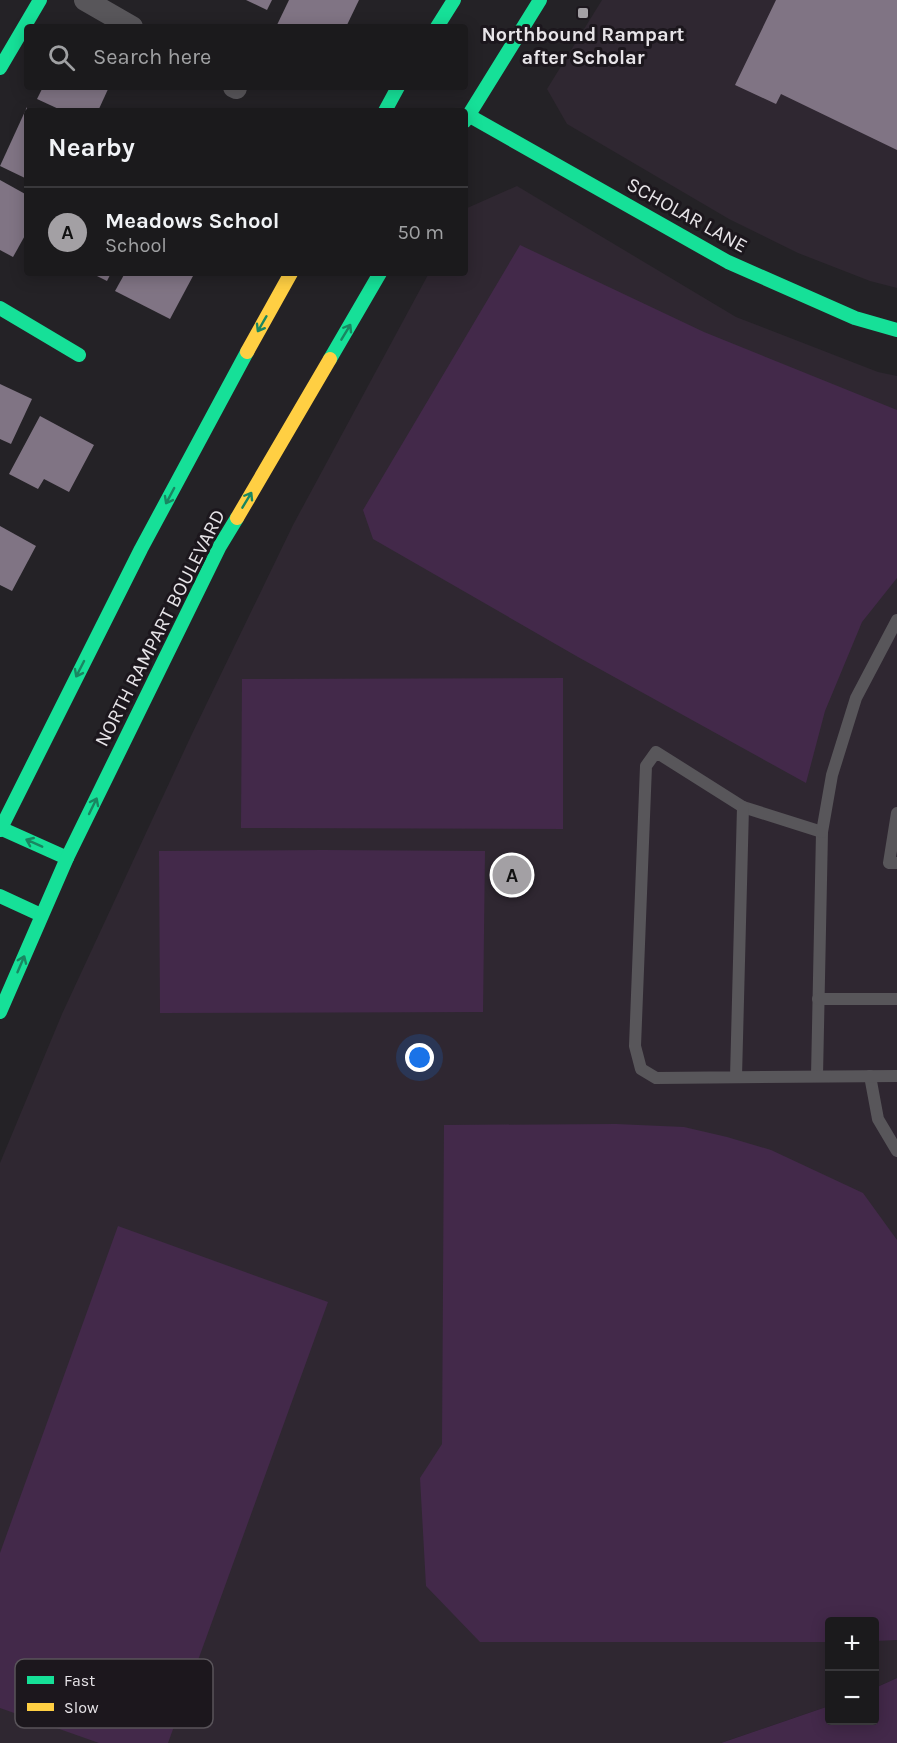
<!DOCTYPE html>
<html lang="en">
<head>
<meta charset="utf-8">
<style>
  :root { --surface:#1b1a1c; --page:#242325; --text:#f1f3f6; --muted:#a0a1a3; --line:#39383b; --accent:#a3a0a4 }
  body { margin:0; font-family:Karla,sans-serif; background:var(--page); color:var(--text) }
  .controls { position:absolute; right:18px; bottom:18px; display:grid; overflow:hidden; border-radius:6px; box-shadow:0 3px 15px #0003 }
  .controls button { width:54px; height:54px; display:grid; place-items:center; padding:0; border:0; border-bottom:2px solid var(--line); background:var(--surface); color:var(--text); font:30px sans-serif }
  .you { position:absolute; left:420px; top:1058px; width:21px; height:21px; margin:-15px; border:4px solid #fff; border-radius:50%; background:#1a73e8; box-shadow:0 0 0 9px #1a73e833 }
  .badge { display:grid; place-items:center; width:39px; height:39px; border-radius:50%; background:var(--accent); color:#111; font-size:20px; font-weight:700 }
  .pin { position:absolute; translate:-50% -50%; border:3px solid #fff; box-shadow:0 2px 6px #0006 }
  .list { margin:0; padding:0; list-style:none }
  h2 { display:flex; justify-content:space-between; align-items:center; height:78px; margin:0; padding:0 24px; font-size:26px }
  h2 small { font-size:20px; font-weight:400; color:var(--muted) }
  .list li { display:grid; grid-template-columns:39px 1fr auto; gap:18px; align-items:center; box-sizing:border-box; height:90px; padding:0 24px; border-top:2px solid var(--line) }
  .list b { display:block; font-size:22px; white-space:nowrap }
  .list p { margin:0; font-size:20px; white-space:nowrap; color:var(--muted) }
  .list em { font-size:20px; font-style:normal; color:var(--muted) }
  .icon { flex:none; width:33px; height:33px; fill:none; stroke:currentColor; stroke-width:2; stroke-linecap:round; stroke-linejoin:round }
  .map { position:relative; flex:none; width:897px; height:1743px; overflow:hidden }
  .search { position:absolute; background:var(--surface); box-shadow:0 3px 15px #0003; left:24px; top:24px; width:444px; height:66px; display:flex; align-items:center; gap:15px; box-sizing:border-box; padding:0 21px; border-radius:6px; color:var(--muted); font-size:22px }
  .panel { position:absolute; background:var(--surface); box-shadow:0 3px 15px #0003; left:24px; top:108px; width:444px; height:168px; border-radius:6px }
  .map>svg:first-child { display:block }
</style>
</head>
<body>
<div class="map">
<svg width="897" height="1743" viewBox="0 0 897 1743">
  <rect width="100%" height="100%" fill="#242226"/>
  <!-- built -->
  <g fill="#2f2731">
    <path d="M602,0H897V288L870,281L798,253L729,219L567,124L547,89Z"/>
    <path d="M517,186L736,317L878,372L897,376V1678L875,1688L874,1622H830L829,1706L721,1743H0V1163L62,1014L191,736L293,525L429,273H465V209Z"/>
  </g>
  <!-- green -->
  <g fill="#43294a">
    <path d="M520,245L704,332L897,410V578L862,622L825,711L806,783L578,657L373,539L363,510Z"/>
    <path d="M563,678V829L241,828L242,679Z"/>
    <path d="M322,850L485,851L483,1012L160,1013L159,851Z"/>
    <path d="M616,1124L684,1127L727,1137L771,1150L863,1193L897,1240V1640L875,1641L874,1622H830L829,1642H480L426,1586L420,1478L442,1444L444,1125Z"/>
    <path d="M118,1226L328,1302L168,1743H99L0,1708V1553Z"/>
    <path d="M897,1678V1743H721L829,1706L830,1720H874L875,1688Z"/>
  </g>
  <!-- building -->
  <g fill="#807484">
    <path d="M246,0H272L267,10Z"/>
    <path d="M289,0H359L346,27H276Z"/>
    <path d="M776,0H897V150L781,94L776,104L735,85Z"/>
    <path d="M43,87H109L98,111H63L37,99Z"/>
    <path d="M27,107V179L0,166Z"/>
    <path d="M0,180L27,195V232L13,257L0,250Z"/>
    <path d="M91,273H111L107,281Z"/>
    <path d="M125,273H186L193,276L170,319L115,291Z"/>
    <path d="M0,384L32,399L11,444L0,439Z"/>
    <path d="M40,416L94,445L69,492L44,479L38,489L9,474Z"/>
    <path d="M0,526L36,546L12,591L0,585Z"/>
  </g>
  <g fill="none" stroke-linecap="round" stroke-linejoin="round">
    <!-- lane -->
    <g stroke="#58565a" stroke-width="12">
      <path d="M743,807L822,832L817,1076"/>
      <path d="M897,813L889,863H897"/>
      <path d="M822,832L832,775L856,698L897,620"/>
      <path d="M818,999H897"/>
      <path d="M870,1076L878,1119L897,1151"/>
      <path d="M736,1077L743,807L656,752L646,766L635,1046L641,1069L656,1078L897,1076"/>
    </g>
    <!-- street -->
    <g stroke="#58565a" stroke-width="22">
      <path d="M85,0L132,27"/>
      <path d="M234,87L236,88"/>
    </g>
    <!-- fast -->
    <g stroke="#16e098" stroke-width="14">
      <path d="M437,27L454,0"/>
      <path d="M0,68L40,0"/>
      <path d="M385,111L398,87"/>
      <path d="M468,115L728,262L855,318L897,330"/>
      <path d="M465,121L540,0"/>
      <path d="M0,308L79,355"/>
      <path d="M330,359L380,273"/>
      <path d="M0,828L67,858"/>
      <path d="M0,830L141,549L247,352"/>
      <path d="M0,896L41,915"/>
      <path d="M0,1012L67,858L220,546L237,518"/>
    </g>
    <!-- slow -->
    <g stroke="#ffcf43" stroke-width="14">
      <path d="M247,352L291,273"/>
      <path d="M237,518L330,359"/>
    </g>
  </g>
  <!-- one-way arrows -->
  <defs><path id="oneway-shaft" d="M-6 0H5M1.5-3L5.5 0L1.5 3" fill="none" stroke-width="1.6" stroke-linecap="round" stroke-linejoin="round" transform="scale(1.5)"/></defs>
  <g stroke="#198661">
    <use href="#oneway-shaft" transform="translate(262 324) rotate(120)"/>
    <use href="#oneway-shaft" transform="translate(346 332) rotate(-59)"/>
    <use href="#oneway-shaft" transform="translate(170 496) rotate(118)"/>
    <use href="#oneway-shaft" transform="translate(247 500) rotate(-59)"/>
    <use href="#oneway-shaft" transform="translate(80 669) rotate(117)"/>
    <use href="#oneway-shaft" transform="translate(93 806) rotate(-64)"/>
    <use href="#oneway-shaft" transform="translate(34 843) rotate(-156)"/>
    <use href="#oneway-shaft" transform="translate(21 964) rotate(-67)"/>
  </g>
  <!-- markers -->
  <rect fill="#a3a0a4" stroke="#1c171d" stroke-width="2" x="577" y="7" width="12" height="12" rx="3"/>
  <g text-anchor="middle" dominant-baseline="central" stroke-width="6" stroke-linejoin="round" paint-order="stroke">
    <!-- poi labels -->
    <g font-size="20" font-weight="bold" fill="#e7e4e8" stroke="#1c171d">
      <text x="583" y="34">Northbound Rampart<tspan x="583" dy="23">after Scholar</tspan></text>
    </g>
    <!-- street labels -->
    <g font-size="20" fill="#e7e4e8" stroke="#1c171d">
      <text transform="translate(687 215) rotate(29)">SCHOLAR LANE</text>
      <text transform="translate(160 628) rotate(-63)">NORTH RAMPART BOULEVARD</text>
    </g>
  </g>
  <!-- legend -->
  <rect x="15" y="1659" width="198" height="69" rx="9" fill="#1c171d" stroke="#59545a" stroke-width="1.5"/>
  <rect x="27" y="1676" width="27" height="8" fill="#16e098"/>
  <rect x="27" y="1703" width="27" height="8" fill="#ffcf43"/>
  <g font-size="16" fill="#e7e4e8">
    <text x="64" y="1686">Fast</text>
    <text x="64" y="1713">Slow</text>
  </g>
</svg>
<div class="controls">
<button>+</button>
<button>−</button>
</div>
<div class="you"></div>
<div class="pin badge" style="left:512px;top:875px">A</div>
<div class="search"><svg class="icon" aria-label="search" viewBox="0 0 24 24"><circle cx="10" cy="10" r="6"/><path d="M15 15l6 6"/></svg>Search here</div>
<section class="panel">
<h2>Nearby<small></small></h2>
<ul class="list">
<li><span class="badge">A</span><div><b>Meadows School</b><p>School</p></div><em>50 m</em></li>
</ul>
</section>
</div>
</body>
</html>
